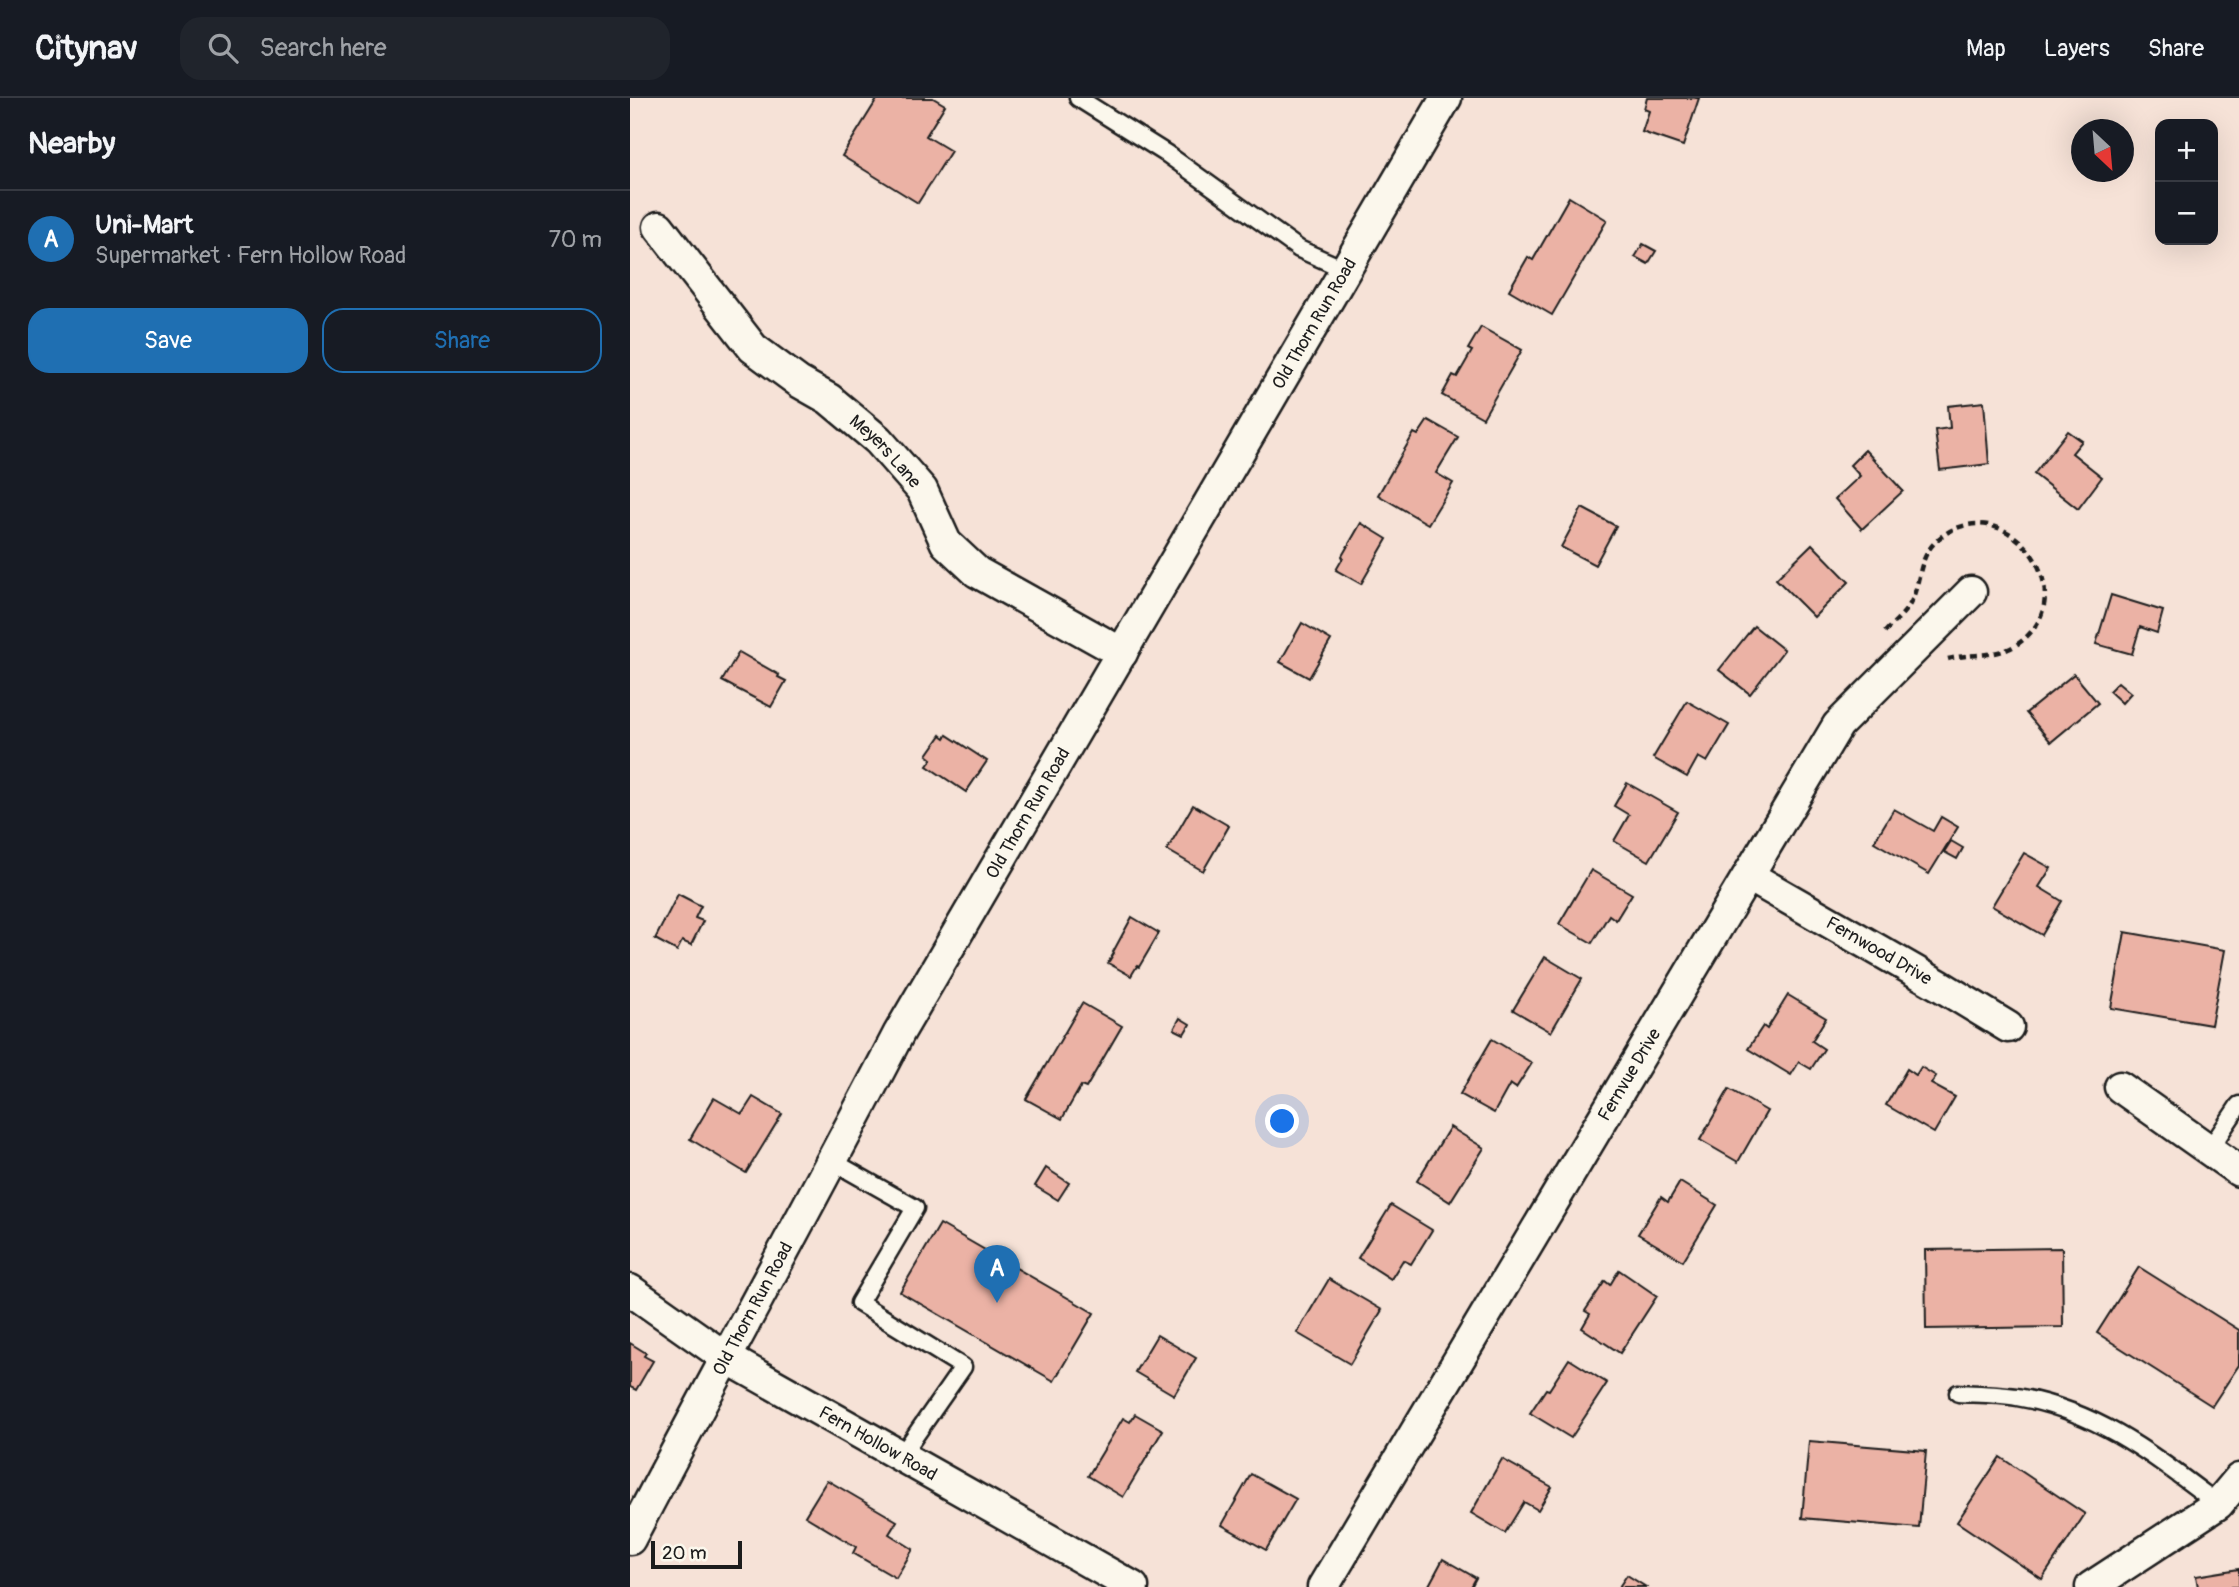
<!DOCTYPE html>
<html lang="en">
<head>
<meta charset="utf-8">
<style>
  :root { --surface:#171b24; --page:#20242c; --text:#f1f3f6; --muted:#9ea1a6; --line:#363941; --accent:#1f6fb2 }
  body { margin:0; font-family:Pangolin,sans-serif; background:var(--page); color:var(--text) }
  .controls { position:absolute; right:21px; top:21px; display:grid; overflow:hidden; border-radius:14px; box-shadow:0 7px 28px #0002 }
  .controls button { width:63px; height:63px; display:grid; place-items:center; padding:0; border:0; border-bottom:2px solid var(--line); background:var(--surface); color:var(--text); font:35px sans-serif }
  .compass { position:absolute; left:1441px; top:21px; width:63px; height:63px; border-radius:50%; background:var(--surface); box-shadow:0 7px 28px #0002; rotate:154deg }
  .scale { position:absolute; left:21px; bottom:18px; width:91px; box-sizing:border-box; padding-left:7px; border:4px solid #1c1c1c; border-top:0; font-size:19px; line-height:24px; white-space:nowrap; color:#1c1c1c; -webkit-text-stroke:5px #fbf7ec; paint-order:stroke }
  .you { position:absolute; left:653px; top:1024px; width:24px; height:24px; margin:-18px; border:5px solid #fff; border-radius:50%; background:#1a73e8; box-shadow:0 0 0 10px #1a73e833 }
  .badge { display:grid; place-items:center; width:46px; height:46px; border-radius:50%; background:var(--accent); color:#fff; font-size:23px; font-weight:700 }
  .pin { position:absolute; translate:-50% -58px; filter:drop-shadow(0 2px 4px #0008) }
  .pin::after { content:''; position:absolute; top:37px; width:24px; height:21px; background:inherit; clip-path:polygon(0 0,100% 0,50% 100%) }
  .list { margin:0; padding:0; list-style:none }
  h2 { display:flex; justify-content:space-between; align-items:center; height:91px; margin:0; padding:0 28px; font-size:30px }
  h2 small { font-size:23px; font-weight:400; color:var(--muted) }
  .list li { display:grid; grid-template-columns:46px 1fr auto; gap:21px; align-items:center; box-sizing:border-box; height:98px; padding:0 28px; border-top:2px solid var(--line) }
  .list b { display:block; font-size:26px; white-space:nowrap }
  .list p { margin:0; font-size:23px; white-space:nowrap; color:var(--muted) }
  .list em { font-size:23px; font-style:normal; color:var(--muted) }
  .actions { display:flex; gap:14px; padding:21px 28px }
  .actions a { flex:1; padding:16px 0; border:2px solid var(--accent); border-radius:21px; text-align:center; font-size:24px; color:var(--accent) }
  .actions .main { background:var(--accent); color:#fff }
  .icon { flex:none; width:38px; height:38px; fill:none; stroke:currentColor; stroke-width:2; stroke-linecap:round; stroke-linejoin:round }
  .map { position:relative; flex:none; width:1609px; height:1489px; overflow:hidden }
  header { display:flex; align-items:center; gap:42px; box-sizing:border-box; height:98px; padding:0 35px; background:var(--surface); border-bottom:2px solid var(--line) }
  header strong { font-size:33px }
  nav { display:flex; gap:38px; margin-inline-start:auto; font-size:24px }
  .search { width:490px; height:63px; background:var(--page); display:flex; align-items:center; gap:18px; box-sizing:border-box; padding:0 24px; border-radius:21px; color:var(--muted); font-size:26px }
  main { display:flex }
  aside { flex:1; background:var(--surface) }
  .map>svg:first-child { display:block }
</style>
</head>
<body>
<header>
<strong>Citynav</strong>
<div class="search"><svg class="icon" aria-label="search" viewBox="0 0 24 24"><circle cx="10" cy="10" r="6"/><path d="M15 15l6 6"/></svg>Search here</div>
<nav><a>Map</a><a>Layers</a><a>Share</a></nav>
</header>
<main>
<aside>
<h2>Nearby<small></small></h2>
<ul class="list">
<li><span class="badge">A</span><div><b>Uni-Mart</b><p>Supermarket · Fern Hollow Road</p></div><em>70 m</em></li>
</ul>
<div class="actions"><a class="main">Save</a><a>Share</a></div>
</aside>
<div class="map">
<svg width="1609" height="1489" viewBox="0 0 1609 1489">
  <rect width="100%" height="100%" fill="#f6e2d7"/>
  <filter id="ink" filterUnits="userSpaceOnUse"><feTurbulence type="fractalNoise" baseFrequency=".0143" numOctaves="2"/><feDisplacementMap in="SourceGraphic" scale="14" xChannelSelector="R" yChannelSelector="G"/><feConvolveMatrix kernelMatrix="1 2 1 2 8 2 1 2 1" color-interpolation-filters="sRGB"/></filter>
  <g filter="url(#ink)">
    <!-- building -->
    <g fill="#ebb2a5" stroke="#1c1c1c" stroke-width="2">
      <path d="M248,0H303L315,7L296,38L321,53L288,105L212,58Z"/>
      <path d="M1017,0H1069L1053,48L1012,34L1019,13L1014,11Z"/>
      <path d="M939,99L977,122L922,217L879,192L898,159L903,162Z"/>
      <path d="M1013,146L1026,153L1018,166L1005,159Z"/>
      <path d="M851,229L892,252L853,320L812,297L823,277L827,279L842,253L838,251Z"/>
      <path d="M1354,304L1359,366L1310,372L1305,332L1320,330L1318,308Z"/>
      <path d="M798,322L828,339L806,375L823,385L798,426L748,397L784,335L788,337Z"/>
      <path d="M1438,333L1452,343L1442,355L1472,379L1448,411L1404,376Z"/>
      <path d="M1235,352L1273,393L1232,431L1205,401L1230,378L1220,367Z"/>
      <path d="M952,410L986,428L965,467L931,449Z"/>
      <path d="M731,425L757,441L731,486L706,472L713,460L712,458Z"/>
      <path d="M1182,446L1219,484L1184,519L1146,481Z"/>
      <path d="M1481,497L1533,513L1527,535L1510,529L1502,556L1466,546Z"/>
      <path d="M672,525L701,542L679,580L650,564Z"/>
      <path d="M1124,528L1154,552L1120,596L1089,572Z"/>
      <path d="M109,554L149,577L148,579L156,583L141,609L92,583Z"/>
      <path d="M1444,576L1468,605L1421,644L1396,615Z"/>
      <path d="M1488,584L1501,595L1492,605L1479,593Z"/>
      <path d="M1057,603L1099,627L1077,664L1068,659L1057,679L1023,660Z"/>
      <path d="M311,637L315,640L317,637L357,663L336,694L297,668L302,661L297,657Z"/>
      <path d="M997,685L1048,714L1019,763L984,743L999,717L984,708Z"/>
      <path d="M563,707L599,728L573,773L537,752Z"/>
      <path d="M1264,711L1303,733L1311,719L1328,729L1299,776L1244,744Z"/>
      <path d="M1321,743L1333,750L1327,761L1314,754Z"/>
      <path d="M1394,755L1421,770L1409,789L1432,803L1412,837L1362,808Z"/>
      <path d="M961,772L1002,796L986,822L979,817L962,845L929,826Z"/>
      <path d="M48,796L71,808L65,820L73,823L61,847L52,843L47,853L25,841Z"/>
      <path d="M502,819L529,835L509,869L507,868L501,878L478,865L484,855L483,854Z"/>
      <path d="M1495,834L1595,852L1581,927L1481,910Z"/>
      <path d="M915,859L952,881L921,934L883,912Z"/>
      <path d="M1158,897L1196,920L1182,943L1194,951L1181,971L1169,964L1161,977L1118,951L1133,928L1137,931Z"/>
      <path d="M452,905L492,928L456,990L451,988L432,1021L396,1001Z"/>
      <path d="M550,920L560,926L554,936L544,931Z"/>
      <path d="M862,941L902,965L886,990L880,986L864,1015L830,996Z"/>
      <path d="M1291,969L1306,978L1301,986L1325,999L1304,1035L1256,1007L1277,971L1286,977Z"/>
      <path d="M1099,991L1137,1013L1108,1064L1070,1042Z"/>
      <path d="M123,999L152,1016L116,1075L60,1041L84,1000L112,1016Z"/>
      <path d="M820,1029L854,1050L820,1104L787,1083Z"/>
      <path d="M416,1070L439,1085L428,1102L405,1088Z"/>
      <path d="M1050,1084L1087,1107L1053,1163L1008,1136L1031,1099L1038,1104Z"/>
      <path d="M761,1107L802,1132L781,1166L773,1162L761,1181L728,1160Z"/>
      <path d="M310,1126L464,1215L424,1283L270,1194Z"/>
      <path d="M1432,1150L1433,1229L1296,1231L1295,1152Z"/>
      <path d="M1509,1169L1609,1232V1267L1582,1308L1467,1235Z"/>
      <path d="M989,1172L1027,1198L990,1255L952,1230L960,1216L955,1213L975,1183L980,1187Z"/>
      <path d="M699,1181L752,1212L720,1266L667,1235Z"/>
      <path d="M527,1237L566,1260L544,1297L505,1274Z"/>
      <path d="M0,1245L16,1255L14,1258L23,1263L6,1292L0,1289Z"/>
      <path d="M939,1261L977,1285L941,1340L900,1315L916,1291L919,1292Z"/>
      <path d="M505,1316L533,1332L493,1399L458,1378L493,1320L500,1324Z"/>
      <path d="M1179,1343L1296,1353L1289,1430L1172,1420Z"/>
      <path d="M1370,1359L1455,1416L1412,1481L1327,1424Z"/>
      <path d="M872,1361L922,1389L908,1412L894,1404L875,1435L841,1415Z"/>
      <path d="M621,1376L666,1401L636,1452L592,1427Z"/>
      <path d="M197,1382L267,1423L259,1436L283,1451L266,1480L223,1455L226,1449L175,1418Z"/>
      <path d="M813,1461L846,1480L841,1489H798Z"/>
      <path d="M1609,1471V1489H1568L1566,1478Z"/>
      <path d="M997,1477L1016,1489H989Z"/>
    </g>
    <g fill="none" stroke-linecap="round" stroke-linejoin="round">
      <defs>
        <g id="service">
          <path d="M448,0L537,56L669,151L716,172"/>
          <path d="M1579,1052L1609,1007"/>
          <path d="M202,1063L285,1110L229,1205L333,1269L271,1358"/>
          <path d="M1328,1295C1348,1296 1368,1296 1387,1299C1469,1313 1524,1358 1588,1406"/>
        </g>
        <g id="minor">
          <path id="s1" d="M29,129L123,250L169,284L199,301L248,342L292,392L316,445L347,474L492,555"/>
          <path id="s2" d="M1119,778L1309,887L1378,929"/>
          <path d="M1490,989L1609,1073"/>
          <path id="s3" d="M0,1192L95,1259L503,1489"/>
          <path id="s4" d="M0,1441C88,1272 181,1105 269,935L816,0"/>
          <path id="s5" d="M693,1489L1208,627L1341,494"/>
          <path d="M1461,1489L1588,1406L1609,1381"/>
        </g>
      </defs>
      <!-- service casing -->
      <use href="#service" stroke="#1c1c1c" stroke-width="21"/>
      <!-- minor casing -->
      <use href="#minor" stroke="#1c1c1c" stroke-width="35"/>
      <!-- path -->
      <path stroke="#1c1c1c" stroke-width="4.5" stroke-dasharray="7 5" stroke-linecap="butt" d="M1255,534C1263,525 1274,516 1280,506C1293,481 1286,455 1315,436C1383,393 1457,501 1386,547C1366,560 1340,555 1318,561"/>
      <!-- service -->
      <use href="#service" stroke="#fbf7ec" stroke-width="16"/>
      <!-- minor -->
      <use href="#minor" stroke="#fbf7ec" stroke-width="30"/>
    </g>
  </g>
  <g text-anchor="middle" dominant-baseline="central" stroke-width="5" stroke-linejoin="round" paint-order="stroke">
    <!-- street labels -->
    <g font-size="18" fill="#1c1c1c" stroke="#fbf7ec">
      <text stroke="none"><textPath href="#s4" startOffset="1395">Old Thorn Run Road</textPath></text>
      <text stroke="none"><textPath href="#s1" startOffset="322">Meyers Lane</textPath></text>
      <text stroke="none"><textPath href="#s4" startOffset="828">Old Thorn Run Road</textPath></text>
      <text stroke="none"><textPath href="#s2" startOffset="150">Fernwood Drive</textPath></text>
      <text stroke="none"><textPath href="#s5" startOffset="597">Fernvue Drive</textPath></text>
      <text stroke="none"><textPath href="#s4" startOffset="261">Old Thorn Run Road</textPath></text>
      <text stroke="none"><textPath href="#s3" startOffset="292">Fern Hollow Road</textPath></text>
    </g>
  </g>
</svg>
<div class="controls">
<button>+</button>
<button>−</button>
</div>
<svg class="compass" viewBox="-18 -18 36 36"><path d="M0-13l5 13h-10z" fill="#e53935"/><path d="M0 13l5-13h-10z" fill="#9ea1a6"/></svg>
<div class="scale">20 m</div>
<div class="you"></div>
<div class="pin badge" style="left:367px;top:1205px">A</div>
</div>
</main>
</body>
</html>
